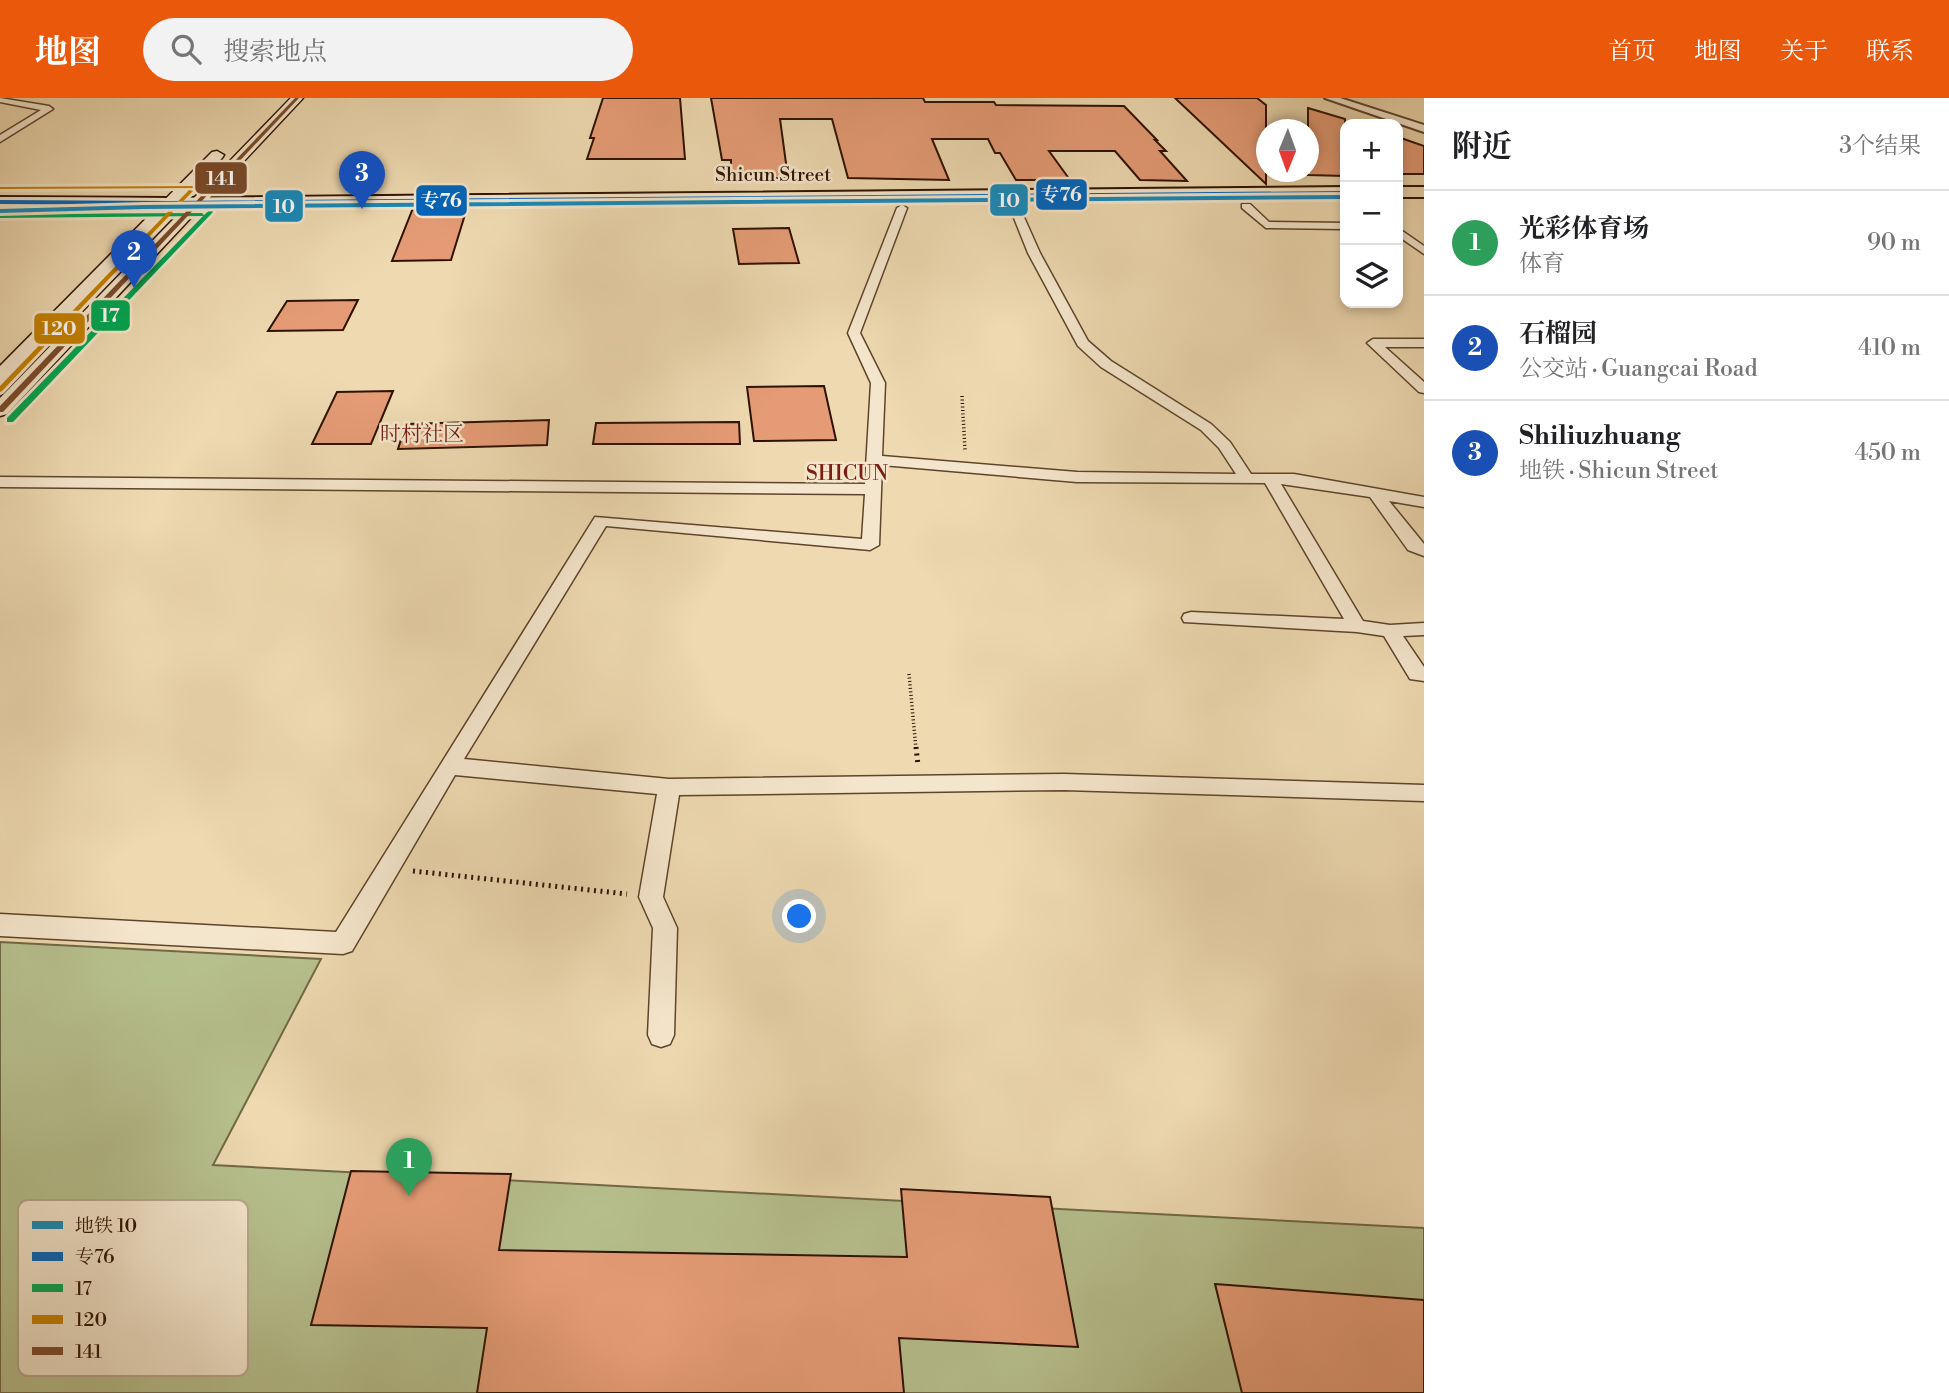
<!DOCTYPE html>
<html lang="zh">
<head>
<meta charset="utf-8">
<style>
  :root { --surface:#fff; --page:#f2f2f2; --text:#202124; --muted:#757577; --line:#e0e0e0; --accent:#ea580c }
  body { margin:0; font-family:"Libre Bodoni","Noto Serif SC",serif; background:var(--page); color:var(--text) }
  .controls { position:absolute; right:21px; top:21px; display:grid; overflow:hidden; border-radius:14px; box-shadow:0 4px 10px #0003 }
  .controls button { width:63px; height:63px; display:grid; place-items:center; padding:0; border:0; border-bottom:2px solid var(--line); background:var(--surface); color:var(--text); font:35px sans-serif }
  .compass { position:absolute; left:1256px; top:21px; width:63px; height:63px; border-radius:50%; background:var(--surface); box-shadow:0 4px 10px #0003; rotate:181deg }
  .you { position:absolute; left:800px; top:819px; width:24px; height:24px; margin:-18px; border:5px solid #fff; border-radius:50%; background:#1a73e8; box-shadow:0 0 0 10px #1a73e833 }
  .badge { display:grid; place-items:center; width:46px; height:46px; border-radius:50%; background:var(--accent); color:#fff; font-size:23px; font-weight:700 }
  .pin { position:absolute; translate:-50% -58px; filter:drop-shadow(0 2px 4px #0008) }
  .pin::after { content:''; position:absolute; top:37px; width:24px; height:21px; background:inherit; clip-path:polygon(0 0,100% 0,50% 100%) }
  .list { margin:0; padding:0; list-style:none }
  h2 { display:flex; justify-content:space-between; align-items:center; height:91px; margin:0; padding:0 28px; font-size:30px }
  h2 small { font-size:23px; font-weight:400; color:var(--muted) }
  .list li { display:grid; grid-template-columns:46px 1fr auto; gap:21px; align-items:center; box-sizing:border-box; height:105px; padding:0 28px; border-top:2px solid var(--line) }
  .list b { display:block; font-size:26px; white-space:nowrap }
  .list p { margin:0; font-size:23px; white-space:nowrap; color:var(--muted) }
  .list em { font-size:23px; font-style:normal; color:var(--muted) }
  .icon { flex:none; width:38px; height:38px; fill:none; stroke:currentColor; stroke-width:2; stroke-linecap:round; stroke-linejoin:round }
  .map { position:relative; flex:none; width:1424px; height:1295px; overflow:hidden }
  header { display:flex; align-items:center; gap:42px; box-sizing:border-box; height:98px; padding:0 35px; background:var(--accent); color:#fff }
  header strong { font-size:33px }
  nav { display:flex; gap:38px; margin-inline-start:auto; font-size:24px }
  .search { width:490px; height:63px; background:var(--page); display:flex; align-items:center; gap:18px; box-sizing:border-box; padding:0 24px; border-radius:38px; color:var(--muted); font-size:26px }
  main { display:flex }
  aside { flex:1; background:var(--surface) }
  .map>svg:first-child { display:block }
</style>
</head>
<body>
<header>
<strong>地图</strong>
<div class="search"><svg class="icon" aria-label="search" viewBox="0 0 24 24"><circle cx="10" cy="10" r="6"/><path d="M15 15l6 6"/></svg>搜索地点</div>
<nav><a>首页</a><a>地图</a><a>关于</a><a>联系</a></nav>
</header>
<main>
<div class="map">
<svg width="1424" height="1295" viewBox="0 0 1424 1295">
  <rect width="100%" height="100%" fill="#eed9b0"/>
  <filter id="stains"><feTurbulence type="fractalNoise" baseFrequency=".00286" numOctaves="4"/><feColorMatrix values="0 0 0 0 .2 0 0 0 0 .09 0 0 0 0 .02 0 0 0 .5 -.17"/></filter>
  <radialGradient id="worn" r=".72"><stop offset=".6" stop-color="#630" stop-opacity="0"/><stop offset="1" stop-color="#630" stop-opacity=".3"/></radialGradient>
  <!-- green -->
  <path fill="#b6c08d" stroke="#726946" stroke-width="2" d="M0,844L321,861L213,1067L1424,1130V1295H0Z"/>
  <!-- building -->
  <g fill="#e59c76" stroke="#2e1200" stroke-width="2">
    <path d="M603,0H680L685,61H587L594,40H590Z"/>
    <path d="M711,0H923L925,4H994L996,7L1124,8L1157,42H1155L1166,53H1160L1187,83L1140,82L1115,53H1049L1070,82H1016L1000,55H995L988,41H932L949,82L848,80L832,21H780L788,80H731V62H722Z"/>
    <path d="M1175,0H1257L1266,7V86Z"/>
    <path d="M1308,10L1345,21V78L1308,77Z"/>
    <path d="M1398,39L1424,48V76H1398Z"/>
    <path d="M413,110H467L451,162L392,163Z"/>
    <path d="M789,130L799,165L739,166L733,131Z"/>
    <path d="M358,202L343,232L268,233L287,203Z"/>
    <path d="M824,288L836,342L754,343L747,289Z"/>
    <path d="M393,293L371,346H312L337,294Z"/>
    <path d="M549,322L547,347L398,351L406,326Z"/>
    <path d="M739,324L740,346H593L596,325Z"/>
    <path d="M351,1073L511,1076L499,1152L907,1159L901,1091L1050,1099L1078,1249L899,1240L904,1295H477L487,1230L311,1227Z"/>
    <path d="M1215,1186L1424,1202V1295H1242Z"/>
  </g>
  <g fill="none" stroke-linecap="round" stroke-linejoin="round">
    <defs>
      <g id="minor">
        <path d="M0,0L49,8L53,11L0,44V37L41,12L0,4Z"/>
        <path d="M1242,106H1250L1269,124L1345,125V131L1266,130L1242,110Z"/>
        <path d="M902,107L907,110L860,235L885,285L882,358L1077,374L1236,376L1219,350L1201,332L1101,269L1078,248L1028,155L1010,110L1019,108L1040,155L1088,243L1111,263L1211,326L1230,344L1251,376H1294L1424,399V409L1389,403L1424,446V458L1408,452L1370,399L1281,386L1363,523L1390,527L1424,525V537L1403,538L1424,569V583L1410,581L1384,538L1357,534L1184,524L1182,520L1184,516L1191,514L1344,521L1265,385L1077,384L882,367L879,447L870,452L606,428L464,661L669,681L1064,676L1424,687V703L1064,692L679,697L663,799L677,830L674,937L670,946L661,949L652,946L648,937L653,830L639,799L657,696L455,677L352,853L343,856L0,838V816L336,834L595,419L862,441L865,396L0,389V379L865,386L871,285L848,235L897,110Z"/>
        <path d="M1398,130L1424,148V156L1398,138Z"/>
        <path d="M1424,241V249H1385L1424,284V295L1419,294L1367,245L1373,241Z"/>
      </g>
      <path id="tertiary" d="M1325,0H1340L1424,27V34Z"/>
      <g id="secondary">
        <path d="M291,0H303L7,316L0,318V300Z"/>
        <path d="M217,53L224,57L222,60L7,283L0,285V268L212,54Z"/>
      </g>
      <g id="primary">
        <path d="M1345,89V99L169,110L0,109V99L169,100Z"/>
        <rect x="1398" y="89" width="26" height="10"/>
      </g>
    </defs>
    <!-- minor casing -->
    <use href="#minor" stroke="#5e442c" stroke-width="3"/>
    <!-- tertiary casing -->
    <use href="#tertiary" stroke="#5e442c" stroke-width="4"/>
    <!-- secondary casing -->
    <use href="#secondary" stroke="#2e1200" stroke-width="3"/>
    <!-- primary casing -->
    <use href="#primary" stroke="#2e1200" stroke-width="4"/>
    <!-- path-far1 -->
    <g stroke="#2e1200" stroke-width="3.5" stroke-dasharray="1 2.5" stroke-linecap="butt">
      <path d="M962,298L965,352"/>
      <path d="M909,576L916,651"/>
    </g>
    <!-- path -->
    <g stroke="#2e1200" stroke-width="5" stroke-dasharray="2 4.5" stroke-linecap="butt">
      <path d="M916,649L918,667"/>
      <path d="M413,773L627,796"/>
    </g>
    <!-- minor -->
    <use href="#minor" fill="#f4e6cc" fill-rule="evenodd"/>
    <!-- tertiary -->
    <use href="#tertiary" fill="#f4e6cc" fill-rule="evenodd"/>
    <!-- secondary -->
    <use href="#secondary" fill="#f4e6cc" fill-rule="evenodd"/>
    <!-- primary -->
    <use href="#primary" fill="#eed9b0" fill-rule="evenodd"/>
    <defs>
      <path id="bus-1" d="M1345,93V95L169,107L0,106V102L169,103Z"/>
      <path id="bus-2" d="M211,111L213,114L13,324H7V320L203,118L0,120V116L202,115L204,117Z"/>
      <g id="bus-3">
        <path d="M202,88L200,90L0,91V89Z"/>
        <path d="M189,92L193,93L2,293L0,294V288Z"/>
      </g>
      <path id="bus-4" d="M295,0H299L3,314H0V308Z"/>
    </defs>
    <!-- bus-1 casing -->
    <use href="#bus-1" stroke="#f4e6cc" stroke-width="6"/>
    <!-- bus-2 casing -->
    <use href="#bus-2" stroke="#f4e6cc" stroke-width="6"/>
    <!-- bus-3 casing -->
    <use href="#bus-3" stroke="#f4e6cc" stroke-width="6"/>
    <!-- bus-4 casing -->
    <use href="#bus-4" stroke="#f4e6cc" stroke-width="6"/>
    <!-- bus-1 -->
    <use href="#bus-1" fill="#0065bd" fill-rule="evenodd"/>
    <!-- bus-2 -->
    <use href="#bus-2" fill="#00a651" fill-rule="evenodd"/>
    <!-- bus-3 -->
    <use href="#bus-3" fill="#c58100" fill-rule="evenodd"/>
    <!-- bus-4 -->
    <use href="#bus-4" fill="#7a4b2a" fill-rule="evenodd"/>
    <defs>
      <path id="metro-1" d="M1345,97V101L144,111L0,115V111L144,107Z"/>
    </defs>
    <!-- metro-1 casing -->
    <use href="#metro-1" stroke="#f4e6cc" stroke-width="6"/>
    <!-- metro-1 -->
    <use href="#metro-1" fill="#178abb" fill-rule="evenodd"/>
  </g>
  <g text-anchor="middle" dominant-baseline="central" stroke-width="5" stroke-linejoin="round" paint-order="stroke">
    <!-- far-street labels -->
    <g font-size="19" fill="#2e1200" stroke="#f4e6cc">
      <text x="773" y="77">Shicun Street</text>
    </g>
    <!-- far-quarter labels -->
    <g font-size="21" fill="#7a1f14" stroke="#f4e6cc">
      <text x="422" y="337">时村社区</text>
      <text x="847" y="376">SHICUN</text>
    </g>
  </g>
  <!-- legend -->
  <rect x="18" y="1102" width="230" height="176" rx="10" fill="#f4e6cc" stroke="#b9a68f" stroke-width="2"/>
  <rect x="32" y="1123" width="31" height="8" fill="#178abb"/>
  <rect x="32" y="1154" width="31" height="9" fill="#0065bd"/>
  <rect x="32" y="1186" width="31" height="8" fill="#00a651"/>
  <rect x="32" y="1217" width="31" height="9" fill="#c58100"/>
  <rect x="32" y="1249" width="31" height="8" fill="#7a4b2a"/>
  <g font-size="19" fill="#2e1200">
    <text x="75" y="1134">地铁 10</text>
    <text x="75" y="1165">专76</text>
    <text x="75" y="1197">17</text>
    <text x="75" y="1228">120</text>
    <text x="75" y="1260">141</text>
  </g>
  <g stroke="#f4e6cc" stroke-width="2.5">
    <rect x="194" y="63" width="54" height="34" rx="7" fill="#7a4b2a"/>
    <rect x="1035" y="80" width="53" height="33" rx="7" fill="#0065bd"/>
    <rect x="989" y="85" width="40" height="34" rx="7" fill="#178abb"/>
    <rect x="415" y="86" width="53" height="33" rx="7" fill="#0065bd"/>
    <rect x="264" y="91" width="40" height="34" rx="7" fill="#178abb"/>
    <rect x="90" y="201" width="41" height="33" rx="7" fill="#00a651"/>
    <rect x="33" y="214" width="53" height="33" rx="7" fill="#c58100"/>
  </g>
  <g font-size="19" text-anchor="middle" font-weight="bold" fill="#fff">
    <text x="221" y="87">141</text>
    <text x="1061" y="103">专76</text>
    <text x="1009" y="109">10</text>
    <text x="441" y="109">专76</text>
    <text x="284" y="115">10</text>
    <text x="110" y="224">17</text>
    <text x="59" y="237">120</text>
  </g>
  <rect width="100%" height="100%" filter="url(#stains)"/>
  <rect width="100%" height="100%" fill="url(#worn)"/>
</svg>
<div class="controls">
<button>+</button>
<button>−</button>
<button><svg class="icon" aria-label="layers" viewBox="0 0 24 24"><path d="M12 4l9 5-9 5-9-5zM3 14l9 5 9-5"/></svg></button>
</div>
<svg class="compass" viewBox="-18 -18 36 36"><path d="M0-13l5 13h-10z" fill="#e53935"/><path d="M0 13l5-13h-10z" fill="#757577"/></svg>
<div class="you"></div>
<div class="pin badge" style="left:409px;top:1098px;background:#2e9e5b">1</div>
<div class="pin badge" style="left:134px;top:190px;background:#1a4fb4">2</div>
<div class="pin badge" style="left:362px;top:111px;background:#1a4fb4">3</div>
</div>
<aside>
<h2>附近<small>3个结果</small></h2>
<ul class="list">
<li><span class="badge" style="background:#2e9e5b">1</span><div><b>光彩体育场</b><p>体育</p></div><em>90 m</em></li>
<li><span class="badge" style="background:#1a4fb4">2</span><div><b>石榴园</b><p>公交站 · Guangcai Road</p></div><em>410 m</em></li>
<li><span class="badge" style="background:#1a4fb4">3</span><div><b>Shiliuzhuang</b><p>地铁 · Shicun Street</p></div><em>450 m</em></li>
</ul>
</aside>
</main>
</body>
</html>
